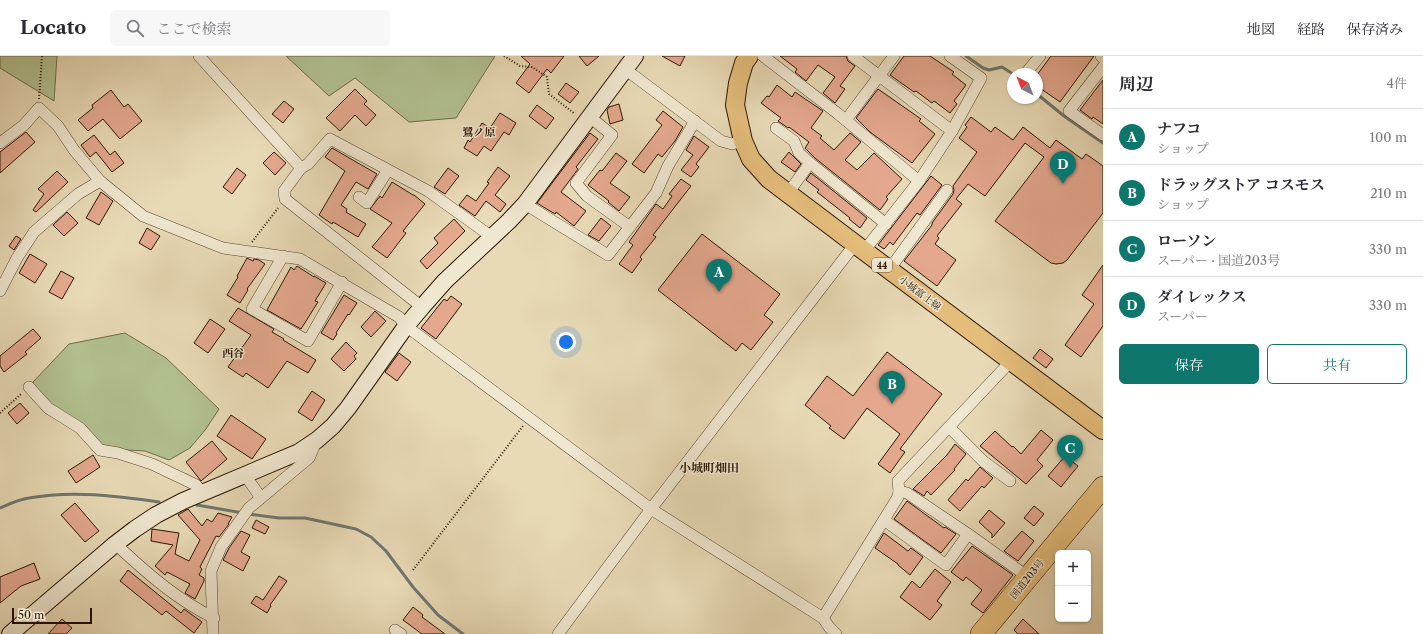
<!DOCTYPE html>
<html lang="ja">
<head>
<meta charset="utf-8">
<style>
  :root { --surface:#fff; --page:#f7f7f7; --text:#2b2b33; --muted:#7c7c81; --line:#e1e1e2; --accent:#0f766e }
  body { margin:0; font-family:"Libre Caslon Text","Noto Serif JP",serif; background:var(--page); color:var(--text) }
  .controls { position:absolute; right:12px; bottom:12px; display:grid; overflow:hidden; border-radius:6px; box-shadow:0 1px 3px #0004 }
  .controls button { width:36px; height:36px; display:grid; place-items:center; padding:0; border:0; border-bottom:1px solid var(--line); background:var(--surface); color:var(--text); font:20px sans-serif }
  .compass { position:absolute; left:1007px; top:12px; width:36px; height:36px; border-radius:50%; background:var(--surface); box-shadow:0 1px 3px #0004; rotate:318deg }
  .scale { position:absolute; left:12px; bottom:10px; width:80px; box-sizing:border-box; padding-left:4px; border:2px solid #2c1600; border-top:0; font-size:11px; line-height:14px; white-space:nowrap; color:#2c1600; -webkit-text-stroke:3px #f0e7d0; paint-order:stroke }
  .you { position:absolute; left:566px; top:286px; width:14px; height:14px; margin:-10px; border:3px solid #fff; border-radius:50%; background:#1a73e8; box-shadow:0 0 0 6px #1a73e833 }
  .badge { display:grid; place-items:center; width:26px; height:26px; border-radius:50%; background:var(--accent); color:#fff; font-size:13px; font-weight:700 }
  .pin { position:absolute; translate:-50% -33px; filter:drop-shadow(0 1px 2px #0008) }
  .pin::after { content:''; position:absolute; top:21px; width:14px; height:12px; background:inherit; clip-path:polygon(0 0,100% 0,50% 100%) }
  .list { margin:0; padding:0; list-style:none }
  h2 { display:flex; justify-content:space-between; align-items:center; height:52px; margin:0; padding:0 16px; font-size:17px }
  h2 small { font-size:13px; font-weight:400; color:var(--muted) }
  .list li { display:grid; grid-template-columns:26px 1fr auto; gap:12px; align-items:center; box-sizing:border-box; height:56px; padding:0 16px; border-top:1px solid var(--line) }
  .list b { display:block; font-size:15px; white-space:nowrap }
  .list p { margin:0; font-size:13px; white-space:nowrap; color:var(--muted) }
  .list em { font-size:13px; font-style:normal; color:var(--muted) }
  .actions { display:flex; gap:8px; padding:12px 16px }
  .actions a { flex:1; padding:9px 0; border:1px solid var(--accent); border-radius:6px; text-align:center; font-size:14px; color:var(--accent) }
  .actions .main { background:var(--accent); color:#fff }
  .icon { flex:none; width:22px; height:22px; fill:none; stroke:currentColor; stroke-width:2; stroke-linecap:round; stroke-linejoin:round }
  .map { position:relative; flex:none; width:1103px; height:578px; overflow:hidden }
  header { display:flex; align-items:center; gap:24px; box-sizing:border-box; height:56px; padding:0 20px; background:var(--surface); border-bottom:1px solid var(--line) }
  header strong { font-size:19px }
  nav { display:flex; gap:22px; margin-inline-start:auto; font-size:14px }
  .search { width:280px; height:36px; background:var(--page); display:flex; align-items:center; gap:10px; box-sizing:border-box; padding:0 14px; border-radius:6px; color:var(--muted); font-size:15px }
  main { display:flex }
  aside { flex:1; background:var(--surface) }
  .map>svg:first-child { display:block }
</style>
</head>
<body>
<header>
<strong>Locato</strong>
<div class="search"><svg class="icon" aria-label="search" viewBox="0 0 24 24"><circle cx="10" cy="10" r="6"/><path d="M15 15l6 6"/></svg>ここで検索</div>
<nav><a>地図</a><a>経路</a><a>保存済み</a></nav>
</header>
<main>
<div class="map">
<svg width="1103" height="578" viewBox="0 0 1103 578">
  <rect width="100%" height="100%" fill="#e8dab6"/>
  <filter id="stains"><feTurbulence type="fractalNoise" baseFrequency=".005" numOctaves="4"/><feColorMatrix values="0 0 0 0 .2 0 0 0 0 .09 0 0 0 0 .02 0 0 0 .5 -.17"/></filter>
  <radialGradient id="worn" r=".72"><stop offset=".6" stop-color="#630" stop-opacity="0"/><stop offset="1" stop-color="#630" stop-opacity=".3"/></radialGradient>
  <!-- green -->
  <g fill="#b2c191" stroke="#6f6c48">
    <path d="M0,0H57L54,45L0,12Z"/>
    <path d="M286,0H495L456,62L409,66L355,22L329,40Z"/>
    <path d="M125,277L166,302L219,353L206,373L190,392L169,404L145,395L93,392L77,374L45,357L33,326L69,288Z"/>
  </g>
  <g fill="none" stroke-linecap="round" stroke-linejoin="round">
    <!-- stream -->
    <g stroke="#707770" stroke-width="3">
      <path d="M966,0L983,12L989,14L1002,11L1013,18"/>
      <path d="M1037,38L1064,60L1103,87"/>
      <path d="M197,449L243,457"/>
      <path d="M0,452C9,448 20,443 29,442C72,434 117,440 159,446"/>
      <path d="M248,458L279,462H305L356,473L371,481L386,495L413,531L438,559L463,578"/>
    </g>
  </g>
  <!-- building -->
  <g fill="#e4a88f" stroke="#2c1600">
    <path d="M521,0H564L551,17L547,13L529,37L516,27L530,8Z"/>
    <path d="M579,0H599L587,10Z"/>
    <path d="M662,0H685L680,10Z"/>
    <path d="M780,0H846L848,5L855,10L840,30L845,33L835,47L823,37L835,21L818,9L806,25L795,16L797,13Z"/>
    <path d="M904,0H930L954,16L952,18L966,29L954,45L957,48L950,57L934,45L932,47L916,35L914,36L890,19Z"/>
    <path d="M1051,0H1094L1060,46L1037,30V19Z"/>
    <path d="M1103,24V68L1093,61L1092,63L1080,54Z"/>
    <path d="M566,27L579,36L570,47L558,38Z"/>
    <path d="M777,29L792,41L795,36L823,55L811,72L822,80L820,82L834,94L850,77L861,86L845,104L857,114L874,97L902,123L886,141L888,143L880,154L815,102L805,92L809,86L789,71L788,72L778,65L781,62L761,47L767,40L769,41Z"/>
    <path d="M355,33L367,45L364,48L376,59L366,70L355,59L340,75L326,62Z"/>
    <path d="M878,33L921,63L919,65L935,78L912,107L870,76L856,62Z"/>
    <path d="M111,34L124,51L128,48L142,65L120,83L103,63L88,75L78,64L93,52L92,49Z"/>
    <path d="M284,45L294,53L283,67L272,58Z"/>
    <path d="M619,48L623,64L610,68L607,54L609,51Z"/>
    <path d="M537,49L554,62L546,73L529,60Z"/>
    <path d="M663,55L683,71L675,85L662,101L658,98L644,117L632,108L662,69L656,64Z"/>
    <path d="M500,57L516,67L509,79L504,76L491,95L484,90L477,100L464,92L468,84L470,86L482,67L490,72Z"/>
    <path d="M971,61L991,76L995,71L1013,84L1023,71L1050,92L1056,84L1082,103L1086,98L1103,110V157L1067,204L1063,207L1056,208L1051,207L995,165L1044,101L1025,87L985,140L968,128L956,143L962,148L937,180L939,182L935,188L956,204L937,230L904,205L932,169V167L953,138L954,134L953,130L977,96L959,82L967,71L965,69Z"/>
    <path d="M26,76L35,86L0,117V96Z"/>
    <path d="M590,77L598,83L576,111L578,113L561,136L586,155L574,170L556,156L555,158L537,147Z"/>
    <path d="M94,79L110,99L115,95L124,107L112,116L96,96L90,101L81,89Z"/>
    <path d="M694,80L709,91L696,108L699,111L691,121L681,114L693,99L686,94Z"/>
    <path d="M332,92L377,118L368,133L356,126L341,149L347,153L346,156L366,168L358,181L333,166L332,168L319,159L345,115L325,101Z"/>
    <path d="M274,96L286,107L275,119L263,107Z"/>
    <path d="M789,96L801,108L795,116L781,106Z"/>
    <path d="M616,97L627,105L610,127L630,141L619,155L608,146L609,145L588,129L600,114L602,115Z"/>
    <path d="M498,111L510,120L495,139L506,148L500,156L486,145L475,160L459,149L467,139L476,145L489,127L487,126Z"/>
    <path d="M237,112L246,119L232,138L223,131Z"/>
    <path d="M448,112L459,120L445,138L434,131Z"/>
    <path d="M57,115L68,126L36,156L33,154L44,138L38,133Z"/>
    <path d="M811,117L867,162L860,172L849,163L850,162L817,136L819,134L806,124Z"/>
    <path d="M931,120L942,129L920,159L917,157L893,189L890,186L884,193L878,189Z"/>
    <path d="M681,123L691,130L653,179L656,181L640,201L642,203L632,217L619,208L633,189L629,186L656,148L663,153L672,140L669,138Z"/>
    <path d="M392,126L413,139H414L425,148L403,175L406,177L387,202L372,191L392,167L370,153L380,140L382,142Z"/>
    <path d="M101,136L113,145L99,169L86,162Z"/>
    <path d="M67,156L78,167L64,180L53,169Z"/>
    <path d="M601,162L611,170L599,185L588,179Z"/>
    <path d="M454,163L465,175L427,213L420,205L438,187L434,182Z"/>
    <path d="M147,172L160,180L151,194L139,187Z"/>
    <path d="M702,178L780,238L764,259L773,266L751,294L742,287L736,295L658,234Z"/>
    <path d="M16,180L21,183L14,194L9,190Z"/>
    <path d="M30,198L47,208L35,227L19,217Z"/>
    <path d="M247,202L253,205L254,203L259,204L265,208L247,233L248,234L240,247L227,239L238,221L237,220Z"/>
    <path d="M1103,209V270L1081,301L1065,289L1094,248L1082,239Z"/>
    <path d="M297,210L314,221V220L326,227L315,245L318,246L301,273L267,254L291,211L294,214Z"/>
    <path d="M61,215L74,222L62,243L49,236Z"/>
    <path d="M344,239L357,247L349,259L348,258L336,277L337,278L333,284L321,277Z"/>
    <path d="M451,240L462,248L436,283L421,272L444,243L447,245Z"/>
    <path d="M238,252L274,273L272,276L284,283L283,284L316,304L308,317L287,305L268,332L246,317L243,321L228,311L251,279L229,265Z"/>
    <path d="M375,255L386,265L371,281L361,271Z"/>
    <path d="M210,263L225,273L208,297L194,287Z"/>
    <path d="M33,273L41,282L25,296L27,298L4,316L0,310V300Z"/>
    <path d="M346,286L357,297L354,300L356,303L344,315L331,303Z"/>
    <path d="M1040,293L1053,303L1046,312L1033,302Z"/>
    <path d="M887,296L942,338L900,393L905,396L890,417L878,408L900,378L867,352L844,383L829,372L831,370L805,349L827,320L853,340Z"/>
    <path d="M399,297L411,306L397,325L385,316Z"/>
    <path d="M312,335L325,344L312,365L298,356Z"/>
    <path d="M20,347L29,357L17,368L8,357Z"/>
    <path d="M231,359L266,383L252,403L217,380Z"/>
    <path d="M1041,374L1053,384L1037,404L1043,410L1026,428L980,390L995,375L1012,391L1013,390L1021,398Z"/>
    <path d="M212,385L227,403L201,425L186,406Z"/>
    <path d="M955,388L966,398L954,413L955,414L931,439L927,435L924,440L913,433L947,399Z"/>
    <path d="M93,399L100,411L76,427L68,415Z"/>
    <path d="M1065,400L1078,410L1061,431L1048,420Z"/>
    <path d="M980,411L993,422L984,432L982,430L960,455L948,444L966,423L968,425Z"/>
    <path d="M907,445L944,472L945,471L956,478L941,497L894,463Z"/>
    <path d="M75,447L99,475L85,486L61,459Z"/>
    <path d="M1034,450L1044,458L1034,470L1024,462Z"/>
    <path d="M188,453L202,470L207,463L212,466L218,457L232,461L228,468H229L219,481L216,480L200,511L202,513L199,519L204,522V525L195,543L185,537L190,528L167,516L165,519L155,510L173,489L151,485L152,473L179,477L175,498L189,505L200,484L178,459Z"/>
    <path d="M989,454L1005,467L992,482V478L979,466Z"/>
    <path d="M256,464L269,471L265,478L252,472Z"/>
    <path d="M241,475L250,479L241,496L250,501L243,515L223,504L229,492Z"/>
    <path d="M1022,475L1034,485L1018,505L1004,495Z"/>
    <path d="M884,477L908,495L911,492L923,501L910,519L898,509V508L875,492Z"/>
    <path d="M972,490L1013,519L983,557L971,548L982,534L966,521L963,525L951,516Z"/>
    <path d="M34,507L40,523L21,530L0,547V521Z"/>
    <path d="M935,513L951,526L937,545L942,549L930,564L900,541L912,525L920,532Z"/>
    <path d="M128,514L181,557L184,553L202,566L194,577L166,555L162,559L120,525Z"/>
    <path d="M279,520L287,525L270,549L271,550L267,557L251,547L256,540L263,544Z"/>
    <path d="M413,551L423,559L422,561L445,578H422L403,564Z"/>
    <path d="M62,563L72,572L66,578H48Z"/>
    <path d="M1023,563L1039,578H1018L1014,574Z"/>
  </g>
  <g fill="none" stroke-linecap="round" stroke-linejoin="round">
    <defs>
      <g id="street">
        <path d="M199,0L301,112L284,135L285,143L422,251"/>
        <path d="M763,0L837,57L919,125"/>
        <path d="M853,0L952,75"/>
        <path d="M1101,0L1103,2"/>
        <path d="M1103,11L1069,55L1103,79"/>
        <path d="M625,13L721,85L732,88L743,85"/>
        <path d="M1026,17L1040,0"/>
        <path d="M590,61L612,79L576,127L587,140L630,171"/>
        <path d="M846,64L894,0"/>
        <path d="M776,72L794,85L799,97L810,107L886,168"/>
        <path d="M0,87L24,69L39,52L58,70L74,94L100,125"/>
        <path d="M301,112L308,108L330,83L428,135L492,181"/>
        <path d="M788,137L810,107"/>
        <path d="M359,141L367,147L388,114"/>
        <path d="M525,148L608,199L656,137L668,110L695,65"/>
        <path d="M864,195L919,125L952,75L981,22L950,0"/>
        <path d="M283,200L252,253L308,285L342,226"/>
        <path d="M889,214L947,134"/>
        <path d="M0,235L17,202L34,176L78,138L100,125L143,160L223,192L300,203L399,261L406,270L651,453L823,562"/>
        <path d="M29,331L48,352L80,372L100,394L118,397L152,408L196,429L203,437"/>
        <path d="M949,371L983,405L1010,425"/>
        <path d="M245,419L261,442"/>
        <path d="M899,435L907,437L968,478L1028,521"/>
        <path d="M884,464L946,509L968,478"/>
        <path d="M114,489L121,493C150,520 178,544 214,562"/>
        <path d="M395,574L401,578"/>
        <path d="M213,578L211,515L221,491L249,452L309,402L317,384"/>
        <path d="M558,578L651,453L855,188"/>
        <path d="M836,578L829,571L823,562L898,441L899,435L898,425L1011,305"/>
      </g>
      <path id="secondary" d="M10,578L114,489L135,473L156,459L183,445L299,396L317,384L333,370L348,352L406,270L422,251L445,225L509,165L525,148L635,0"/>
      <path id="primary" d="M749,0L744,7L738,27L735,49L743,85L751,103L769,123L855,188L1103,374"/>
      <path id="highway" d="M981,578L1103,431"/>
    </defs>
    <!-- street casing -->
    <use href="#street" stroke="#5b472e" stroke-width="12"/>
    <!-- secondary casing -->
    <use href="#secondary" stroke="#2c1600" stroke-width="18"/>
    <!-- primary casing -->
    <use href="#primary" stroke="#2c1600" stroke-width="20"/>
    <!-- highway casing -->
    <use href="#highway" stroke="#2c1600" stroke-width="22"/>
    <!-- path -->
    <g stroke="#2c1600" stroke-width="2" stroke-dasharray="1 2" stroke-linecap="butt">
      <path d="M504,0L520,10L532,11L547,21L549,38L575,58"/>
      <path d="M39,43L42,0"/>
      <path d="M252,186L278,152"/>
      <path d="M0,357L21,338"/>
      <path d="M413,514L523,370"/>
    </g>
    <!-- street -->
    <use href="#street" stroke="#f0e7d0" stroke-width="11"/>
    <!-- secondary -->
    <use href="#secondary" stroke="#f0e7d0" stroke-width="16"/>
    <!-- primary -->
    <use href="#primary" stroke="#e4bd7b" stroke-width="18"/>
    <!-- highway -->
    <use href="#highway" stroke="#e4bd7b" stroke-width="21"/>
  </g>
  <g text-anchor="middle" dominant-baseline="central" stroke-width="3" stroke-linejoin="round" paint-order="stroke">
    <!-- shield labels -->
    <rect fill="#f0e7d0" stroke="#67553e" stroke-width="1" x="872" y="202" width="20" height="14" rx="3"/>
    <g font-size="9" font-weight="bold" fill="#2c1600">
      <text x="882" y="209">44</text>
    </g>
    <!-- street labels -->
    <g font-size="10" fill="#2c1600" stroke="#f0e7d0">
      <text transform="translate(920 237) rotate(37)">小城富士線</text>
      <text transform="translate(1027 523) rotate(-51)">国道203号</text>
    </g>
    <!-- neighbourhood labels -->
    <g font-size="11" font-weight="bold" fill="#2c1600" stroke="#f0e7d0">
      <text x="479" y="76">鷺ノ原</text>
      <text x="233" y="297">西谷</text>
    </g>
    <!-- quarter labels -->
    <g font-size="12" font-weight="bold" fill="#2c1600" stroke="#f0e7d0">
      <text x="709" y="411">小城町畑田</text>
    </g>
  </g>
  <rect width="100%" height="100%" filter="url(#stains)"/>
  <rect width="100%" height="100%" fill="url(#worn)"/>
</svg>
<div class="controls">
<button>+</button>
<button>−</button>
</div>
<svg class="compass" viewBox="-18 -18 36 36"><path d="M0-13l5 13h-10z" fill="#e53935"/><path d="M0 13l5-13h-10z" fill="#7c7c81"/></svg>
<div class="scale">50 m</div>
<div class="you"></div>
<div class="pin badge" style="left:719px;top:236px">A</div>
<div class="pin badge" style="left:892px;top:348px">B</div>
<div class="pin badge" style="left:1070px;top:412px">C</div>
<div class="pin badge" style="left:1063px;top:128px">D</div>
</div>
<aside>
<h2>周辺<small>4件</small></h2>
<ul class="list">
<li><span class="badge">A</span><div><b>ナフコ</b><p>ショップ</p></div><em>100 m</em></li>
<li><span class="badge">B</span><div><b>ドラッグストア コスモス</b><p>ショップ</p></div><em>210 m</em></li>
<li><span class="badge">C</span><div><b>ローソン</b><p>スーパー · 国道203号</p></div><em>330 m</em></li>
<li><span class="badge">D</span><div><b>ダイレックス</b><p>スーパー</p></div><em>330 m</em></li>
</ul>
<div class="actions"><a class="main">保存</a><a>共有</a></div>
</aside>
</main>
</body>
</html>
